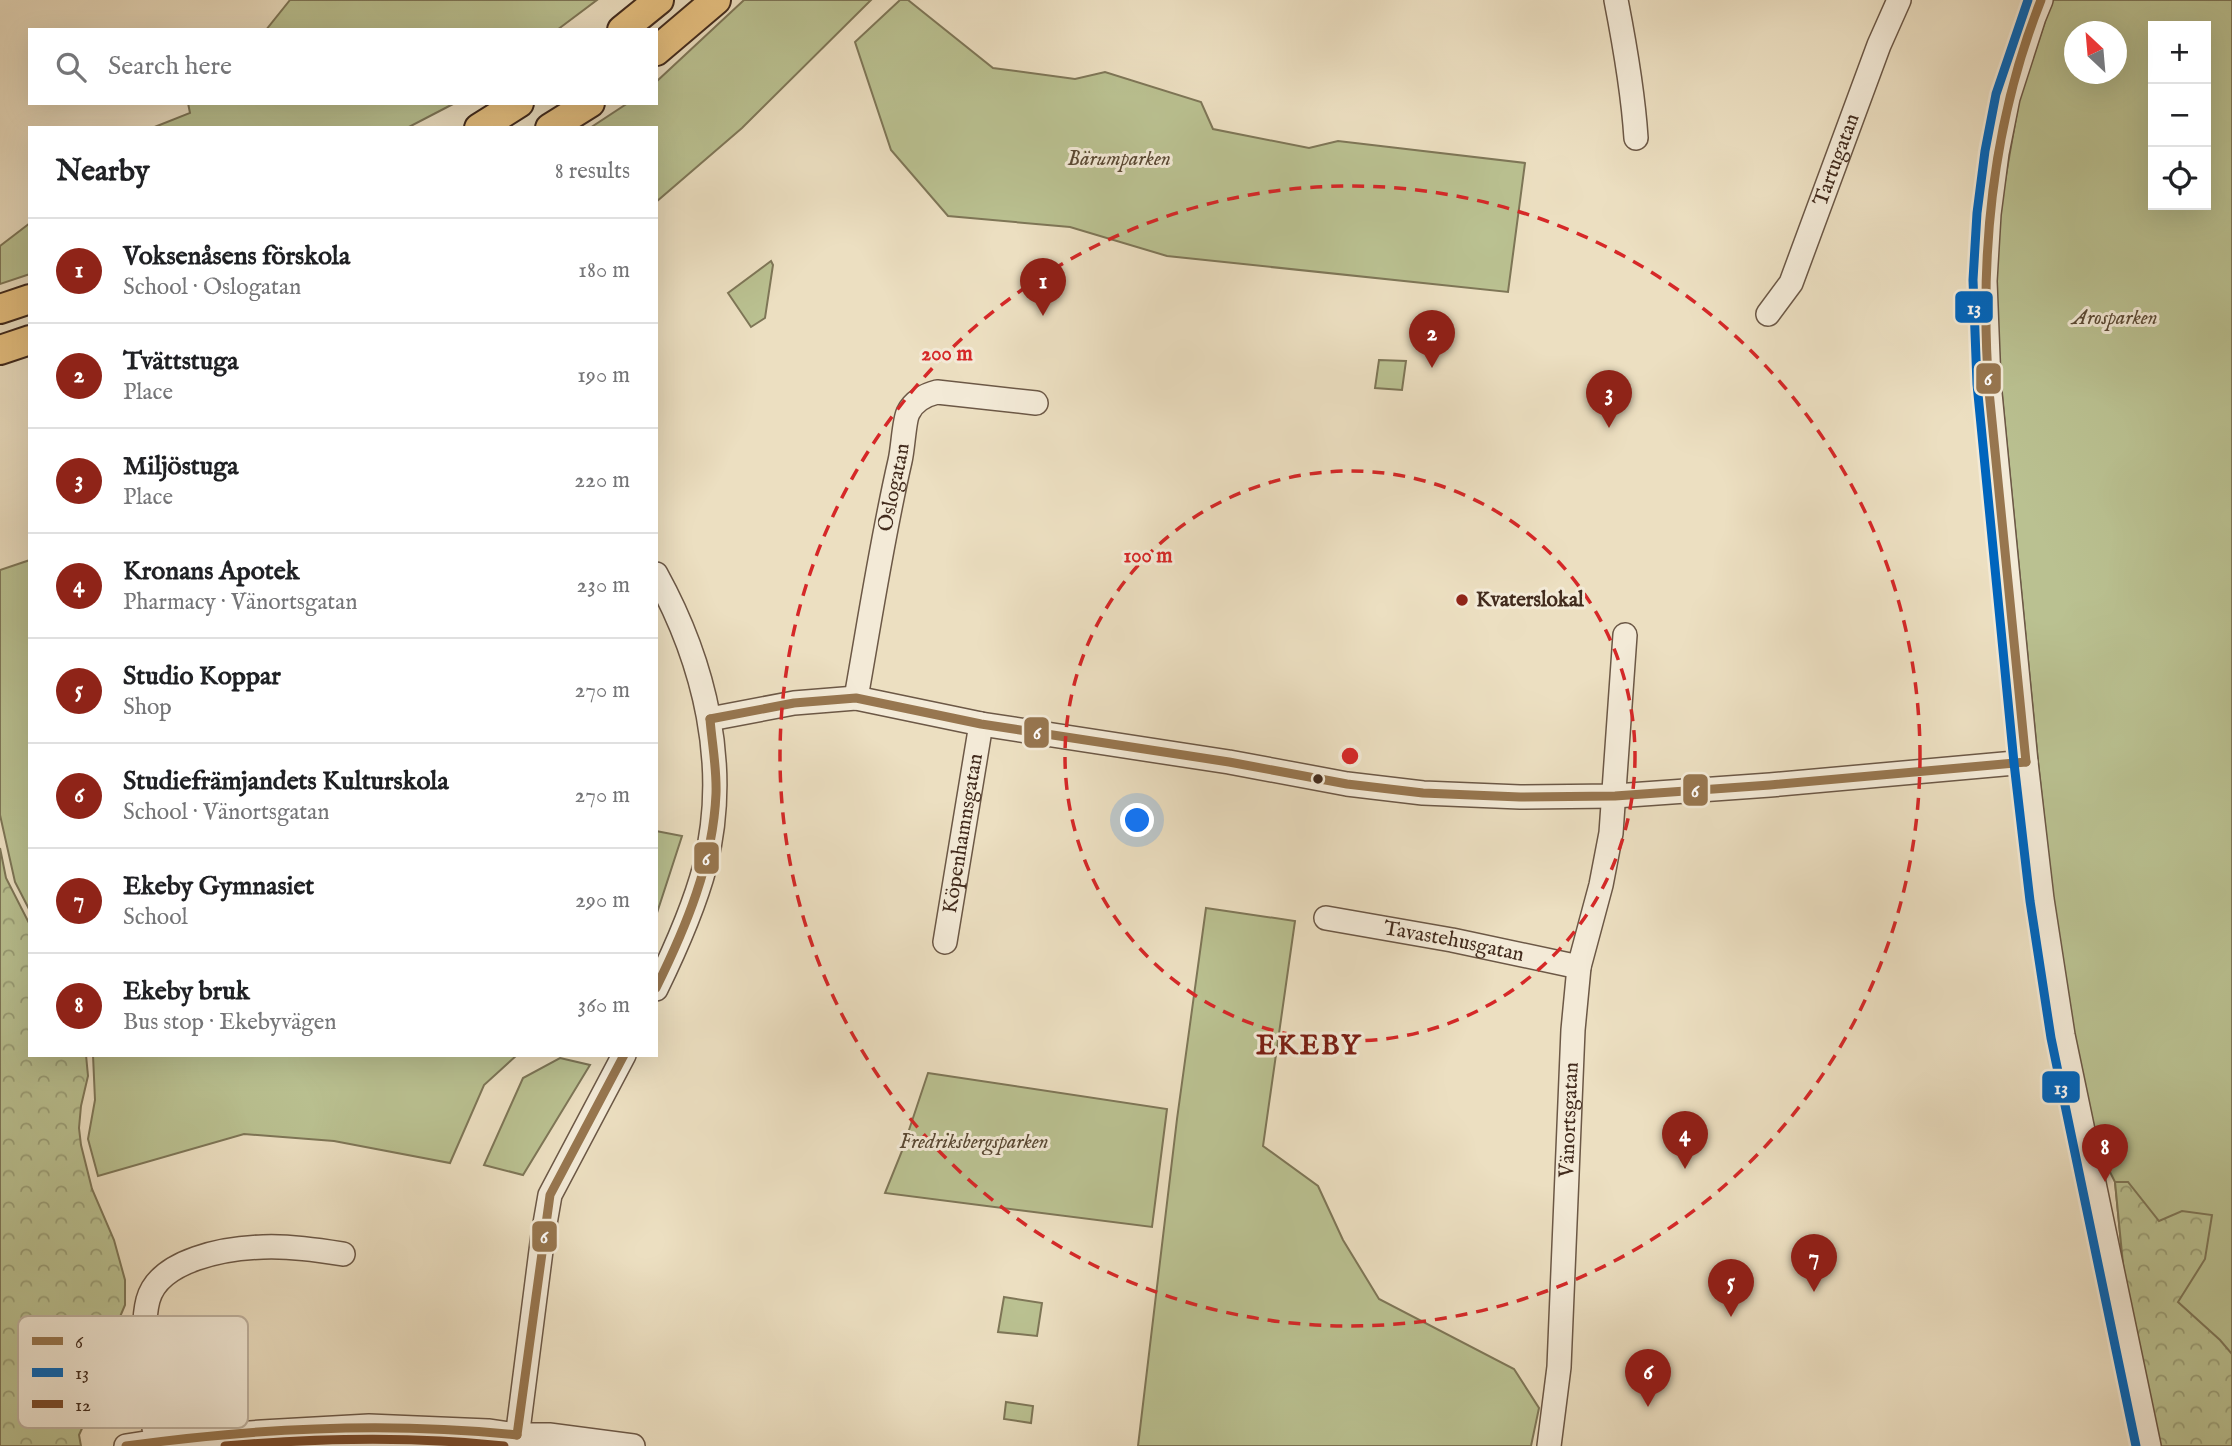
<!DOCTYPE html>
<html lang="en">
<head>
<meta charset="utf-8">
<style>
  :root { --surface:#fff; --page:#f2f2f2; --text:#202124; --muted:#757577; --line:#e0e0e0; --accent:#8f2418 }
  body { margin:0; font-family:"IM FELL English",serif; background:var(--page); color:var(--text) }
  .controls { position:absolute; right:21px; top:21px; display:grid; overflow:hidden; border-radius:0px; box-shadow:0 7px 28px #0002 }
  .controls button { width:63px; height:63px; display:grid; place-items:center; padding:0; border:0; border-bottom:2px solid var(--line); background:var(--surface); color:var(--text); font:35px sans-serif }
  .compass { position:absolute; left:2064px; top:21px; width:63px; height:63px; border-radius:50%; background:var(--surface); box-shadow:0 7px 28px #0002; rotate:334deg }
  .you { position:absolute; left:1138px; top:821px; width:24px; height:24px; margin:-18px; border:5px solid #fff; border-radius:50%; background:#1a73e8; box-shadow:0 0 0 10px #1a73e833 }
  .badge { display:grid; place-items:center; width:46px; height:46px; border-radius:50%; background:var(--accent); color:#fff; font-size:23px; font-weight:700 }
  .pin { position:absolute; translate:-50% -58px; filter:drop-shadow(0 2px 4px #0008) }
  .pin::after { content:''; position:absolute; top:37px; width:24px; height:21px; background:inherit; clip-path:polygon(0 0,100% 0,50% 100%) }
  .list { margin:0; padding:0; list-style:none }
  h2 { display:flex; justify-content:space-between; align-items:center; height:91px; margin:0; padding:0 28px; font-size:30px }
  h2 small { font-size:23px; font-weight:400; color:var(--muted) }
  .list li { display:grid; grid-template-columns:46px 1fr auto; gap:21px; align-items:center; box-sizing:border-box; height:105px; padding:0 28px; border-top:2px solid var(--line) }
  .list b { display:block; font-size:26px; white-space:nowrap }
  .list p { margin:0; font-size:23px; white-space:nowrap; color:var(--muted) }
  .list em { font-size:23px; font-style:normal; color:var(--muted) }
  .icon { flex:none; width:38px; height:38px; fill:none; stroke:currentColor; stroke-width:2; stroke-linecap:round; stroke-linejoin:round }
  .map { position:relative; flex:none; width:2232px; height:1446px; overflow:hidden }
  .search { position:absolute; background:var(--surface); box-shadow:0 7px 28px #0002; left:28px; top:28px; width:630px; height:77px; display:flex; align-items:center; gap:18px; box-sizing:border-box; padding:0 24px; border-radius:0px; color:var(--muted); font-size:26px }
  .panel { position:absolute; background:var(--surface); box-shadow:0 7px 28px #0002; left:28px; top:126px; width:630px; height:931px; border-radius:0px }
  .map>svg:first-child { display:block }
</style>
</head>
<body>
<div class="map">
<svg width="2232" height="1446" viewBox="0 0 2232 1446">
  <defs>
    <pattern id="forest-crowns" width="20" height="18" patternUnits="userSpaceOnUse" patternTransform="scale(1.75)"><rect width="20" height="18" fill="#bac191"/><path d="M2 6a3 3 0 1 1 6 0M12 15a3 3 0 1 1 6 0" fill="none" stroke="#999d76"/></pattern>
  </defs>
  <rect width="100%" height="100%" fill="#ecdfc1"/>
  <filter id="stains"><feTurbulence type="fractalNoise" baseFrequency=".00286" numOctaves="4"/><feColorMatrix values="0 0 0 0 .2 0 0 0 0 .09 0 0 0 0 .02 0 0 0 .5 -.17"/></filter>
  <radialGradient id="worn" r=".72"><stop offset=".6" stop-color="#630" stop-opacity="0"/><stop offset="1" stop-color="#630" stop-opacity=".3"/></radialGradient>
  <!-- green -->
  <g fill="#bac191" stroke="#7e7657" stroke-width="2" fill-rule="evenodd">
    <path d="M290,0H597L557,30H266Z"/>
    <path d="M744,0H871L742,128L656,202V128H590L628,103H656V82Z"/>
    <path d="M900,0H908L993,68L1075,79L1105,72L1201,102L1213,129L1309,148L1338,141L1525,163L1508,292L1167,256L1070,227L948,216L891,150L855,42Z"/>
    <path d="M2052,0H2232V1446L2127,1305L2115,1182L2091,1134L2075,1046L2053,898L2038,762L2001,385L1995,281L1999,216L2019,100ZM2153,26H2206V205H2153ZM2074,32H2116V74H2074Z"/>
    <path d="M188,103H455L407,128H152L190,113Z"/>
    <path d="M30,223V274L0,284V246Z"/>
    <path d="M771,261L773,265L765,318L751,327L728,293Z"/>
    <path d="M1379,360L1406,361L1402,390L1375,388Z"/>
    <path d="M30,560V911L15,882L0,815V570Z"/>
    <path d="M656,831L682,836L656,916Z"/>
    <path d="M1206,908L1295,921L1263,1146L1318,1186L1343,1240L1379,1299L1514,1369L1539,1408L1531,1446H1138L1177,1119Z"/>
    <path d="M93,1055H517L484,1085L450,1163L334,1141L244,1134L98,1176L88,1139L95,1100Z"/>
    <path d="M560,1058L590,1065L523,1175L484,1165L523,1078Z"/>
    <path d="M928,1073L1167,1109L1152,1227L885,1193L902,1151Z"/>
    <path d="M1004,1297L1042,1303L1037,1336L998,1332Z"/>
    <path d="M1006,1402L1033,1406L1031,1423L1004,1419Z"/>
  </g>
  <!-- forest -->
  <g fill="url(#forest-crowns)" stroke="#7e7657" stroke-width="2">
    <path d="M0,848L6,878L30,925V1055H86L88,1076L81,1106L79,1128L81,1145L92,1189L114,1240L125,1280V1305L100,1364L85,1422L79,1435L81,1446H0Z"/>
    <path d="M2115,1182H2128L2159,1221L2182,1211L2212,1215L2205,1259L2178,1302L2220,1340L2232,1354V1446H2158L2127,1305Z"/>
  </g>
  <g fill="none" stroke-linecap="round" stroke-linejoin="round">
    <defs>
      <g id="minor">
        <path d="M1616,0C1625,46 1633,91 1636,138"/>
        <path d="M2041,0L2034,17L2008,98L1997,153L1989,214L1985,281L1989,383L2026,762L2042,899L2063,1035L2149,1446"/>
        <path id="s1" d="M1768,314L1791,283L1879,45L1899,0"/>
        <path d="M656,574C705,663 730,766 705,866C694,908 675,950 656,989"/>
        <path id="s2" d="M856,698C870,619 882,539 900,461C903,449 904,421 908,413C913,402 925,395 937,392L1036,403"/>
        <path d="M710,719L794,703L856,698L981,724L1229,762L1347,784L1423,793L1520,797L1615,796L1770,785L2026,762"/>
        <path id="s3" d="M1326,918L1452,940L1579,967"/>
        <path id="s4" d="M945,942L981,724"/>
        <path d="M154,1428C151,1392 139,1334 148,1300C159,1259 227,1248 263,1247C290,1246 317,1250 343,1254"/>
        <path d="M126,1446L171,1439L262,1432L369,1426L488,1431L517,1435H549L633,1446"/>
        <path d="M516,1446L543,1235L550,1195L624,1055"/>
        <path id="s5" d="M1549,1446L1559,1367L1573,1030L1579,967L1601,885L1611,833L1625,635"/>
      </g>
      <g id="major">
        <path d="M622,30L659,0"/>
        <path d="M656,51L716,0"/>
        <path d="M479,128L519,103"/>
        <path d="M550,128L590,103"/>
        <path d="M0,309L30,299"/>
        <path d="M0,350L30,340"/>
      </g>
    </defs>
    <!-- minor casing -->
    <use href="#minor" stroke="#6c5846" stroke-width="26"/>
    <!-- major casing -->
    <use href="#major" stroke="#422b1d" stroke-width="32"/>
    <!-- minor -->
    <use href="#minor" stroke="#f3ead7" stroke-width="23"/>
    <!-- major -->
    <use href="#major" stroke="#e6c080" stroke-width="28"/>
    <defs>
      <g id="bus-1">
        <path d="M710,719L794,703L856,698L981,724L1229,762L1347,784L1423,793L1520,797L1615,796L1770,785L2026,762"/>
        <path d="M2026,762L1989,391C1979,257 1991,126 2041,0"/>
        <path d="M656,988C686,927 713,863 716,794C717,769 712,744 710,719"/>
        <path d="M517,1435L550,1195L624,1055"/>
        <path d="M126,1446C256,1428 386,1421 517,1435"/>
      </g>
      <path id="bus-2" d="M2028,0L1996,94L1985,151L1977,213L1973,280L1977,384L2014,763L2030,901L2051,1038L2136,1446"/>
      <path id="bus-3" d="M225,1446C319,1438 411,1436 504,1446"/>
    </defs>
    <!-- bus-1 casing -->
    <use href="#bus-1" stroke="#f3ead7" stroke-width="14"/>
    <!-- bus-2 casing -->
    <use href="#bus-2" stroke="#f3ead7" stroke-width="14"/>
    <!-- bus-3 casing -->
    <use href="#bus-3" stroke="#f3ead7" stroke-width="14"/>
    <!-- bus-1 -->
    <use href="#bus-1" stroke="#97764f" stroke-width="9"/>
    <!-- bus-2 -->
    <use href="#bus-2" stroke="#0065bd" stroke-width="9"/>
    <!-- bus-3 -->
    <use href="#bus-3" stroke="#7a4b2a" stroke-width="9"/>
  </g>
  <!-- distance rings -->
  <g fill="none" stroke="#d62828" stroke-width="3.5" stroke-dasharray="12 9">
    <circle cx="1350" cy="756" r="285"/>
    <circle cx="1350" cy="756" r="570"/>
  </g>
  <!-- markers -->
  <circle fill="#8f2418" stroke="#f3ead7" stroke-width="2.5" cx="1462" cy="600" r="7"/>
  <circle fill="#422b1d" stroke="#f3ead7" stroke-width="2.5" cx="1318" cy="779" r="6"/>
  <g text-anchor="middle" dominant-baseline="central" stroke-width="6" stroke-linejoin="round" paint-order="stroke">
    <!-- park labels -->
    <g font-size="21" font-style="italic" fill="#5a4934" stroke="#f3ead7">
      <text x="1119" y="159">Bärumparken</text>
      <text x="2115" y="318">Arosparken</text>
      <text x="974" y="1142">Fredriksbergsparken</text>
    </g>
    <!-- street labels -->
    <g font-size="21" fill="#422b1d" stroke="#f3ead7">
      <text stroke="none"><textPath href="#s1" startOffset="170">Tartugatan</textPath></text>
      <text stroke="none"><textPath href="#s2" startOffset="214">Oslogatan</textPath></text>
      <text stroke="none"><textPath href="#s4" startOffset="110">Köpenhamnsgatan</textPath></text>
      <text stroke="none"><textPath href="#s3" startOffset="130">Tavastehusgatan</textPath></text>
      <text stroke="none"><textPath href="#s5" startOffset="327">Vänortsgatan</textPath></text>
    </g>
    <!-- poi labels -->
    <g font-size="21" font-weight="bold" fill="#422b1d" stroke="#f3ead7" text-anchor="start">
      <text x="1476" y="600">Kvaterslokal</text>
    </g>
    <!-- district labels -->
    <g font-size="28" font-weight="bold" letter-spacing="2" fill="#7a1f14" stroke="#f3ead7">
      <text x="1309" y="1046">EKEBY</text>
    </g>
  </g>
  <!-- legend -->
  <rect x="18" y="1316" width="230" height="112" rx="10" fill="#f3ead7" stroke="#beb19f" stroke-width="2"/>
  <rect x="32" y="1337" width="31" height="8" fill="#97764f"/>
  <rect x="32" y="1368" width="31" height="9" fill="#0065bd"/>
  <rect x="32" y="1400" width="31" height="8" fill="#7a4b2a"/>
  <g font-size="19" fill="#422b1d">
    <text x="75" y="1348">6</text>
    <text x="75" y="1379">13</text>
    <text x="75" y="1411">12</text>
  </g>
  <circle cx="1350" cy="756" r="10" fill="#d62828" stroke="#f3ead7" stroke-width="3.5"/>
  <g font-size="21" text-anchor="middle" font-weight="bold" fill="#d62828" stroke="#f3ead7" stroke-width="6" stroke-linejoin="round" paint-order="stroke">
    <text x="947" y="360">200 m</text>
    <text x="1148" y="562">100 m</text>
  </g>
  <g stroke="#f3ead7" stroke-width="2.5">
    <rect x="1954" y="290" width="40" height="34" rx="7" fill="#0065bd"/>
    <rect x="1975" y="362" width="27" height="33" rx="7" fill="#97764f"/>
    <rect x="1023" y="716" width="27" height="33" rx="7" fill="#97764f"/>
    <rect x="1682" y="773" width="27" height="34" rx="7" fill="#97764f"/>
    <rect x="693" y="841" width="27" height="34" rx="7" fill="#97764f"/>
    <rect x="2041" y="1070" width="40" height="34" rx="7" fill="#0065bd"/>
    <rect x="531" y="1220" width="27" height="33" rx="7" fill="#97764f"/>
  </g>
  <g font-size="19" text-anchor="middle" font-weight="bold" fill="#fff">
    <text x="1974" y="314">13</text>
    <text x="1988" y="385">6</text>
    <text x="1037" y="739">6</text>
    <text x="1695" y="797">6</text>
    <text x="706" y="865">6</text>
    <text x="2061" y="1094">13</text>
    <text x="544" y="1243">6</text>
  </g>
  <rect width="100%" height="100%" filter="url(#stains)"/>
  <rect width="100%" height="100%" fill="url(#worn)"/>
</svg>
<div class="controls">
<button>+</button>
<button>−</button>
<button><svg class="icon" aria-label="locate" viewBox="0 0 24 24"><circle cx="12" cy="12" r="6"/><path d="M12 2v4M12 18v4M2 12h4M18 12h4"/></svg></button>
</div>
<svg class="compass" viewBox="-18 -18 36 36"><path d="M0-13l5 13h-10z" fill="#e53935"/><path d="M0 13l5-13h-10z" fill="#757577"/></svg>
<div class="you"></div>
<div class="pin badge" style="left:1043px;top:316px">1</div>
<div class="pin badge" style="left:1432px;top:368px">2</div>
<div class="pin badge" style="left:1609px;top:428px">3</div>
<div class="pin badge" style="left:1685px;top:1169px">4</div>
<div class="pin badge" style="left:1731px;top:1317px">5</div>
<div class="pin badge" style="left:1648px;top:1407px">6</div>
<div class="pin badge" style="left:1814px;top:1292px">7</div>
<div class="pin badge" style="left:2105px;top:1182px">8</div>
<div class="search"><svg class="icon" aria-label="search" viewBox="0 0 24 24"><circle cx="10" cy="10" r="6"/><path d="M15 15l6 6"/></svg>Search here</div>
<section class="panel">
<h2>Nearby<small>8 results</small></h2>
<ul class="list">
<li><span class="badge">1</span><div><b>Voksenåsens förskola</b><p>School · Oslogatan</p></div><em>180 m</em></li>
<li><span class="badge">2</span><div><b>Tvättstuga</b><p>Place</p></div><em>190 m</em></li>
<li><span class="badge">3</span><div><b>Miljöstuga</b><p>Place</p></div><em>220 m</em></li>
<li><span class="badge">4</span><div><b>Kronans Apotek</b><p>Pharmacy · Vänortsgatan</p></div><em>230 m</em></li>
<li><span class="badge">5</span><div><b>Studio Koppar</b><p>Shop</p></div><em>270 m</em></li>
<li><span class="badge">6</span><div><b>Studiefrämjandets Kulturskola</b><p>School · Vänortsgatan</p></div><em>270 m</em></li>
<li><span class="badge">7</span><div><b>Ekeby Gymnasiet</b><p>School</p></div><em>290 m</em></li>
<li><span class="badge">8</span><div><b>Ekeby bruk</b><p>Bus stop · Ekebyvägen</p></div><em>360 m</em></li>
</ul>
</section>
</div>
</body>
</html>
